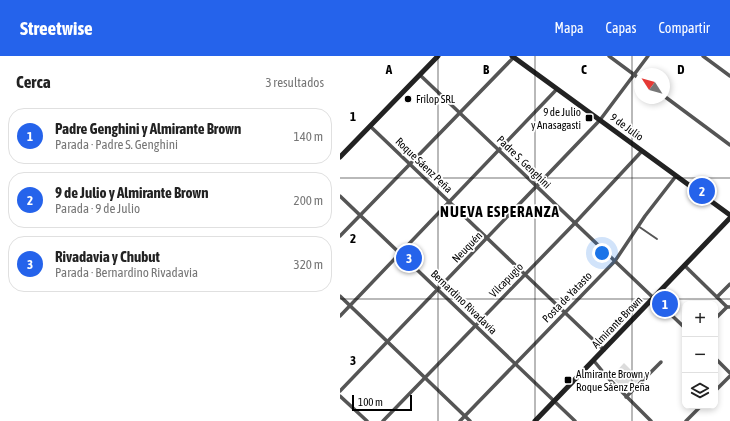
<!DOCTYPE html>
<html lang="es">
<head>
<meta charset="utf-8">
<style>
  :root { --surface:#fff; --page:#f2f2f2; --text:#222; --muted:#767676; --line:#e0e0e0; --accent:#2563eb }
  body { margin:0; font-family:"Asap Condensed",sans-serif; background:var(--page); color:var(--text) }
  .controls { position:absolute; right:12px; bottom:12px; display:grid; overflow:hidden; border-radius:8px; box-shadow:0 2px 6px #0003 }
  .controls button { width:36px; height:36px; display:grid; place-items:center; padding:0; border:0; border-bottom:1px solid var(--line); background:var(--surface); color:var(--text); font:20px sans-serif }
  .compass { position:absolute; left:294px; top:12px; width:36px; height:36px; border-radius:50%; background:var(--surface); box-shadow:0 2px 6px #0003; rotate:306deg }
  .scale { position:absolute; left:12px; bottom:10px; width:60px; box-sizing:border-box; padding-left:4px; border:2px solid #000; border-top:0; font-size:11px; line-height:14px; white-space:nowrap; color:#000; -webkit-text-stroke:3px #fff; paint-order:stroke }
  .you { position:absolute; left:262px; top:197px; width:14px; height:14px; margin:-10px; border:3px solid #fff; border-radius:50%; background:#1a73e8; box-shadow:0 0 0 6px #1a73e833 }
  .badge { display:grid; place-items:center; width:26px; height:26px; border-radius:50%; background:var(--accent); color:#fff; font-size:13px; font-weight:700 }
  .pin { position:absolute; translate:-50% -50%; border:2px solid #fff; box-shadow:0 1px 4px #0006 }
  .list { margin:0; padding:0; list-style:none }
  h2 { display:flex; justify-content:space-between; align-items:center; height:52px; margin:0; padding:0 16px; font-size:17px }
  h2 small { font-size:13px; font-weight:400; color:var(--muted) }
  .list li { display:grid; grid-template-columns:26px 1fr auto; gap:12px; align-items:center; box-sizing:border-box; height:56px; margin:0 8px 8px; padding:0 8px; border:1px solid var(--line); border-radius:16px }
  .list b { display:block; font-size:15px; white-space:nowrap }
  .list p { margin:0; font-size:13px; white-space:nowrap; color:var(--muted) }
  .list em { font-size:13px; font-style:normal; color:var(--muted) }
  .icon { flex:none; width:22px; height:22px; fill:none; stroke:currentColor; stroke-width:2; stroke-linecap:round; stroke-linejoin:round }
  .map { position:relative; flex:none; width:390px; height:365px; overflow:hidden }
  header { display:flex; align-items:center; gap:24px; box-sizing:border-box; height:56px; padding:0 20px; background:var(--accent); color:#fff }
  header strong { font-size:19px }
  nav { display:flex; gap:22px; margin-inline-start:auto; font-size:14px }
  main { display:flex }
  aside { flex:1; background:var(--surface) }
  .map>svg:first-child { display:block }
</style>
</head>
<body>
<header>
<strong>Streetwise</strong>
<nav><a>Mapa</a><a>Capas</a><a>Compartir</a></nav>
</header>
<main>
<aside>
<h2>Cerca<small>3 resultados</small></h2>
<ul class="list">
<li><span class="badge">1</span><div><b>Padre Genghini y Almirante Brown</b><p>Parada · Padre S. Genghini</p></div><em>140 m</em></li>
<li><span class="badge">2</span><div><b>9 de Julio y Almirante Brown</b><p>Parada · 9 de Julio</p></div><em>200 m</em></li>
<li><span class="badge">3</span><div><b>Rivadavia y Chubut</b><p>Parada · Bernardino Rivadavia</p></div><em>320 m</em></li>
</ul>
</aside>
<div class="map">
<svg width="390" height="365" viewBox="0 0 390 365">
  <rect width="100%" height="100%" fill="#fff"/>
  <!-- green -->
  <path fill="#dcdcdc" d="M284,307L300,323L287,336L271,321Z"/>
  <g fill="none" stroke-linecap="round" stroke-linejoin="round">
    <!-- lane -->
    <path stroke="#555" stroke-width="2" d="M298,170L317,183"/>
    <!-- street -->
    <g stroke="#555" stroke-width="3.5">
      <path d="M269,0L300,23"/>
      <path d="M363,0L390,20"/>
      <path d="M80,19L345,272"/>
      <path d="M324,40L390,89"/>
      <path d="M30,70L264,294"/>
      <path d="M0,140L235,365"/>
      <path d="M0,180L174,1"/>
      <path d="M345,210L387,251"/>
      <path d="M0,240L130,365"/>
      <path d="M377,241L390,228"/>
      <path d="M0,260L217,33"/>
      <path d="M375,263L387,251H390"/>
      <path d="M375,302L390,317"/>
      <path d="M254,305L268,322L311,365"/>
      <path d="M0,335L260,64L308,0"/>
      <path d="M375,335L390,320"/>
      <path d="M0,340L27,365"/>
      <path d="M286,341L321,306"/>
      <path d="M43,365L235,167L302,95"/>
      <path d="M120,365L275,205L305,160L336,120"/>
      <path d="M346,365L361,350"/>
    </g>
    <!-- secondary -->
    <g stroke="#222" stroke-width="5">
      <path d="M172,0L390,159"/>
      <path d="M0,101L98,0"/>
      <path d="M195,365L390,162"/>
    </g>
  </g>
  <!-- grid -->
  <path fill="none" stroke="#000" stroke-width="1" stroke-opacity="0.55" d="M98,0V365M195,0V365M292,0V365M0,122H390M0,243H390"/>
  <!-- markers -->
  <g fill="#000" stroke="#fff" stroke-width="1.5">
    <circle cx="68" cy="43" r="4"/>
    <rect x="245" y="58" width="8" height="8" rx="2"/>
    <rect x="224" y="320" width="8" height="8" rx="2"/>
  </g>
  <g text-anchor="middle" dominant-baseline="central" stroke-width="3.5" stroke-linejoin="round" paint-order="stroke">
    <!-- poi labels -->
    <g font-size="11" fill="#000" stroke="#fff" text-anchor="start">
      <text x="76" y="43">Frilop SRL</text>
      <text x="241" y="56" text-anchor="end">9 de Julio<tspan x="241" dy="13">y Anasagasti</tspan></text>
      <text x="236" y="318">Almirante Brown y<tspan x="236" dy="13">Roque Sáenz Peña</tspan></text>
    </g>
    <!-- street labels -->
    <g font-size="11" fill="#000" stroke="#fff">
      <text transform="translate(287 71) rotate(36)">9 de Julio</text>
      <text transform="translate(184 106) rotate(44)">Padre S. Genghini</text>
      <text transform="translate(84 109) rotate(44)">Roque Sáenz Peña</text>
      <text transform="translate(127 191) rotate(-46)">Neuquén</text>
      <text transform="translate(166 224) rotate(-46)">Vilcapugio</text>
      <text transform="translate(227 241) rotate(-46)">Posta de Yatasto</text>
      <text transform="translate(124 246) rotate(44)">Bernardino Rivadavia</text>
      <text transform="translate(277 266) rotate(-46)">Almirante Brown</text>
    </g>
    <!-- district labels -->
    <g font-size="15" font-weight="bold" letter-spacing="1" fill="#000" stroke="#fff">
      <text x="160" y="155">NUEVA ESPERANZA</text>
    </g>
  </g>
  <g font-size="13" text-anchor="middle" font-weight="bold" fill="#000" stroke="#fff" stroke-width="3.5" stroke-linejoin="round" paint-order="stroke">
    <text x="49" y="18">A</text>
    <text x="146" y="18">B</text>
    <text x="244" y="18">C</text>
    <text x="341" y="18">D</text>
    <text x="13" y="65">1</text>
    <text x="13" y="187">2</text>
    <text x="13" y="309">3</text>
  </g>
</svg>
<div class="controls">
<button>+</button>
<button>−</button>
<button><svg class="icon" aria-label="layers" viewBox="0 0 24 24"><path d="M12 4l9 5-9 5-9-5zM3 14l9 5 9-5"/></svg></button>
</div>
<svg class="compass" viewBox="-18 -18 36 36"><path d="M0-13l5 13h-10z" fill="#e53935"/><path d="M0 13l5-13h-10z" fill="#767676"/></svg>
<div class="scale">100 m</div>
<div class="you"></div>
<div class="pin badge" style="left:325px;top:248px">1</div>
<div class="pin badge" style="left:362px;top:135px">2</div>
<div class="pin badge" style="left:69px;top:202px">3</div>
</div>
</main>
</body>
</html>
